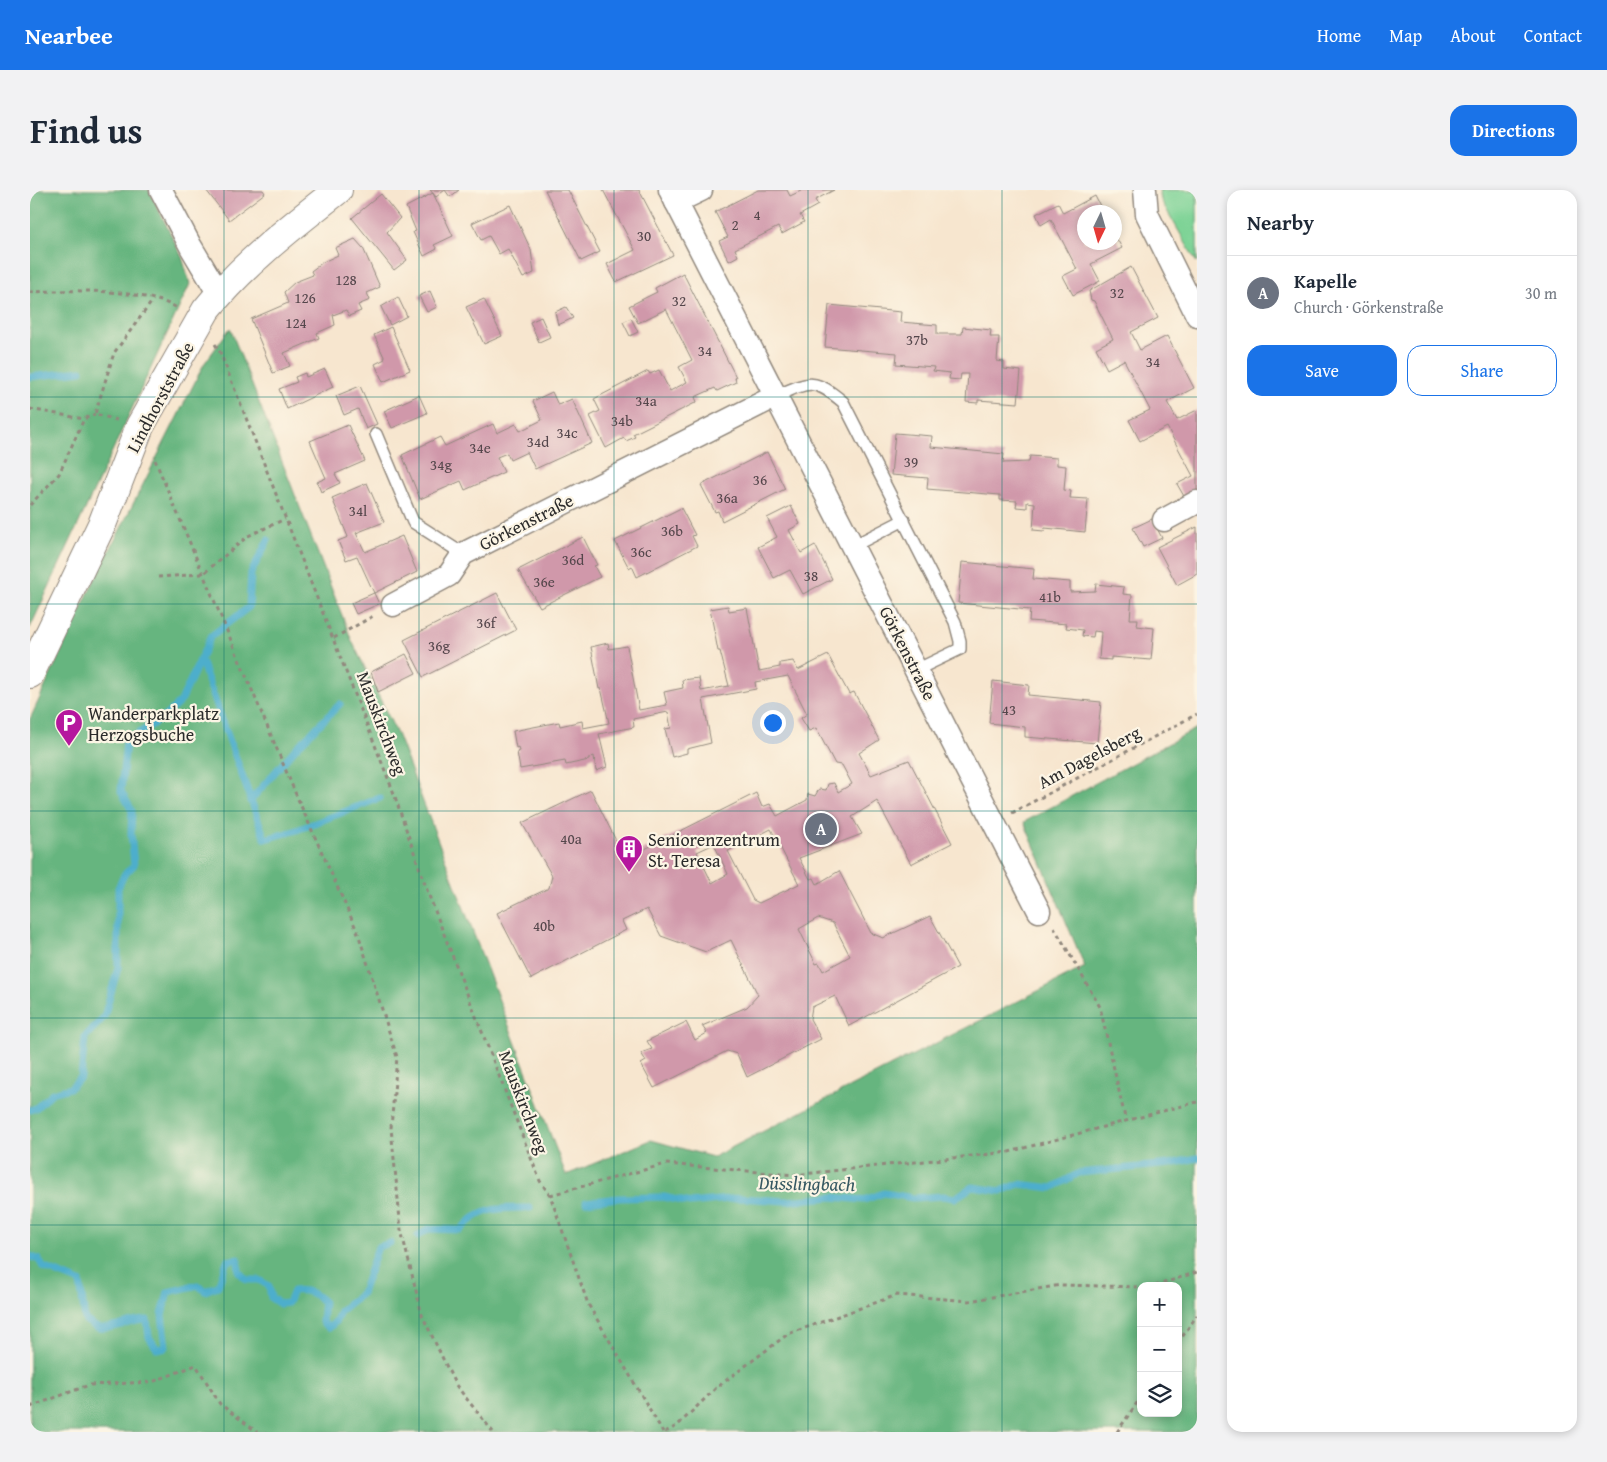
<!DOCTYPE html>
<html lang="en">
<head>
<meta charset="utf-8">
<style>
  :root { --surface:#fff; --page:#f2f2f3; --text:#1f2937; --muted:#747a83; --line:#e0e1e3; --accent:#1a73e8 }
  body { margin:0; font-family:"Gentium Book Plus",serif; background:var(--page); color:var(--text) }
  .controls { position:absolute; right:15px; bottom:15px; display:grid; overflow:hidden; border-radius:10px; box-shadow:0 2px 8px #0003 }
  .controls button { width:45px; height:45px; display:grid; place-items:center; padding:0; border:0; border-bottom:1px solid var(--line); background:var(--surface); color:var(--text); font:25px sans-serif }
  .compass { position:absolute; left:1047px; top:15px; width:45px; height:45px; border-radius:50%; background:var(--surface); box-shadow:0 2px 8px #0003; rotate:185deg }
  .you { position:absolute; left:742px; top:532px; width:18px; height:18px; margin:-12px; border:4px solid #fff; border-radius:50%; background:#1a73e8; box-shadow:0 0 0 8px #1a73e833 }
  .badge { display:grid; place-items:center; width:32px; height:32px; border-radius:50%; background:var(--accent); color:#fff; font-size:16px; font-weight:700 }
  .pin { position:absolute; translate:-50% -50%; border:2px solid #fff; box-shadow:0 1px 5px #0006 }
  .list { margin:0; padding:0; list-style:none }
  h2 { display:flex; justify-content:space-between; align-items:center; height:65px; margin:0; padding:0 20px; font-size:21px }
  h2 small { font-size:16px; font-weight:400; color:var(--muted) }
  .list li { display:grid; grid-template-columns:32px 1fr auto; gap:15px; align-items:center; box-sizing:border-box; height:75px; padding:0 20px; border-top:1px solid var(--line) }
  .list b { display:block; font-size:19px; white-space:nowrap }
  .list p { margin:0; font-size:16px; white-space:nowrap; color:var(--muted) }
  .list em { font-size:16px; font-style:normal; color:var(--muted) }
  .actions { display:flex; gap:10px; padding:15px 20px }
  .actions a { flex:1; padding:11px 0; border:1px solid var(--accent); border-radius:15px; text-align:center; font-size:18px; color:var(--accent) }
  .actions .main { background:var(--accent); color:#fff }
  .icon { flex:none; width:28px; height:28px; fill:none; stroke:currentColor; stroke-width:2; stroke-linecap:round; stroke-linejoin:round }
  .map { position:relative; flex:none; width:1167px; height:1242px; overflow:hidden; border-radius:15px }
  header { display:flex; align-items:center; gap:30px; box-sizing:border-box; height:70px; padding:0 25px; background:var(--accent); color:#fff }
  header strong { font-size:24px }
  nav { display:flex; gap:28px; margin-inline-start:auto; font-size:18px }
  .intro { display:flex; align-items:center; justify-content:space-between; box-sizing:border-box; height:120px; padding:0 30px }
  h1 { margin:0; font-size:35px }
  .button { padding:12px 22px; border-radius:15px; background:var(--accent); color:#fff; font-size:18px; font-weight:700 }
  main { display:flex; gap:30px; padding:0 30px }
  aside { flex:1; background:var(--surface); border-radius:15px; box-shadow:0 2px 8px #0003 }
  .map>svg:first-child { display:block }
</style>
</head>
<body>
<header>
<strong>Nearbee</strong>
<nav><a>Home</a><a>Map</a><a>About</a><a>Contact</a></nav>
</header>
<div class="intro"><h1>Find us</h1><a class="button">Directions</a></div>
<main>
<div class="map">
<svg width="1167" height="1242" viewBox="0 0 1167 1242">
  <rect width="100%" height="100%" fill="#fcf5e5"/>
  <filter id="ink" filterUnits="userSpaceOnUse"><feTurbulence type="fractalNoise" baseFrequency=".02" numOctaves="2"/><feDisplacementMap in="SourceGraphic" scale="10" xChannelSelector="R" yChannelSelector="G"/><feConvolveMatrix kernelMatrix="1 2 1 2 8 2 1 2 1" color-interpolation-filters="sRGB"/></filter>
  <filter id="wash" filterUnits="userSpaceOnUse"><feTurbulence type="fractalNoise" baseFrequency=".0096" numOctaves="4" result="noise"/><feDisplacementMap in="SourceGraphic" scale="20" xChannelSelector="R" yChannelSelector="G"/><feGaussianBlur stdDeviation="1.12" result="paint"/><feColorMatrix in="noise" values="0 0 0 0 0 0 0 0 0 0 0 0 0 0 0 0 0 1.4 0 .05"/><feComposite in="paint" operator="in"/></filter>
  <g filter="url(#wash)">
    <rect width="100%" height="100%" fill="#f7e6cf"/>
    <!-- green -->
    <path fill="#7ed396" stroke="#547f60" d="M1129,0H1167V73L1131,10Z"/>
    <!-- forest -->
    <g fill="#66b57f" stroke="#487055" fill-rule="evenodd">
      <path d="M0,0H119L152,67L160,94L0,438Z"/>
      <path d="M200,138L322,451L368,546L536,985L621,950L683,967L1055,777L994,632L1167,538V1242H0V529L62,395L174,174ZM1111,1096H1148V1223H1111Z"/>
    </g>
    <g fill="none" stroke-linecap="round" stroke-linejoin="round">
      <!-- stream -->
      <g stroke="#4daecc" stroke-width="7">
        <path d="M0,187L51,181"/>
        <path d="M171,471L235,649L264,641L350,608"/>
        <path d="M220,611L266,558L310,514"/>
        <path d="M0,920L6,918L22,903L40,898L51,887L55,847L74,827L88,778V698L94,685L104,675L101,643L102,621L91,601L96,552L135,526L151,511L181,446L219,417L221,383L238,350"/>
        <path d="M556,1012L588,1008L634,1007L660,1013L709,1008L756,1011L802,1007L834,1010L854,1003L883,1008L913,1006L925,1008L942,997L971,1001L989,994L1022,998L1049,983L1140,974L1167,968"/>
        <path d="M388,1046L398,1039L430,1040C452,1016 469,1018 500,1018"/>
        <path d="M0,1066L9,1070L13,1077L50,1092L55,1130C59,1132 64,1137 69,1138C83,1140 101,1130 117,1130L119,1147L127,1159L136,1157L132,1125L138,1102L168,1095L175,1101L188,1096L197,1071L208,1069L209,1082L217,1090H229L239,1096L241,1108L250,1114L258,1113L263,1101C277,1099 284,1103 294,1112L292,1132L299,1138L306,1131L310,1121L332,1103L348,1057L360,1053"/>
      </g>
    </g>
    <g id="blocks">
      <!-- building -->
      <g fill="#d098aa" fill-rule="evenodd">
        <path d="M176,0H233L235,3L199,30Z"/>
        <path d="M400,0H429L420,7L415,0L406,7Z"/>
        <path d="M515,0H538L570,62L551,71Z"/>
        <path d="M573,0H609L643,65L586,92L577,74L605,60Z"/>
        <path d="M728,0H757L760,6L773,0H804L785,10L788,15L770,25L774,32L752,44L748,37L705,59L708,66L699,71L689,51L698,47L685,22Z"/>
        <path d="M403,3L423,46L404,55L407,59L394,66L383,42L386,41L376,17Z"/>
        <path d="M351,4L370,28L357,42L377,70L364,80L322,28Z"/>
        <path d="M1065,6L1073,22H1054V52H1084V44L1092,58L1061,74L1070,91L1043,105L1033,86L1047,79L1021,29L1011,35L1006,24L1028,13L1033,23Z"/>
        <path d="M480,15L501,60L504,83L493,88L478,59L469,64L459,46L451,50L442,33Z"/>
        <path d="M325,49L333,58L350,97L337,103L340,110L328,115L331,121L319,126L316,120L303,125L305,135L287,143L289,148L254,163L260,176L243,183L221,129L258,113L254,102L265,92L283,85L281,81L293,72L308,65L305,58Z"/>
        <path d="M1101,77L1128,128L1101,142L1110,160L1137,146L1164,198L1137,212L1147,230L1167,220V301L1155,308L1147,294L1163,286L1137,237L1110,251L1099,230L1120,220L1094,170L1077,179L1066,158L1083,149L1064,111L1061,110L1059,101Z"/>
        <path d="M653,83L706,187L705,188L706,192L687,201L685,198L665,207L667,212L603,244L605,247L596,251L594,248L576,258L560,226L570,221L564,209L618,181L620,184L629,180L640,201L657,192L649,177L662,170L636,119L608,133L599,116L627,102L625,98Z"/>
        <path d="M400,101L407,117L397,122L389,106Z"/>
        <path d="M368,107L377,126L360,135L351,117Z"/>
        <path d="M454,109L472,146L454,154L436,117Z"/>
        <path d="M799,115L871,122L870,132L907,135V144H932L933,137L961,140L960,147H969L967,171L974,172V179L991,181L988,213L948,210V213L936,212L938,184H931L930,190L919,189L920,183L903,181L904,177L866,174L867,163L795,157Z"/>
        <path d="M536,117L543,128L528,135L525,122Z"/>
        <path d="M511,127L520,147L509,152L500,132Z"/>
        <path d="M601,128L608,142L600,146L593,132Z"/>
        <path d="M361,137L380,180L353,192L345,174L355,169L344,145Z"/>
        <path d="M295,179L303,197L257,219L249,199L267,192L265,187L275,183L276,187Z"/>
        <path d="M330,196L347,234L336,239L328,219L314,225L306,206Z"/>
        <path d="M522,202L528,215L542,209L562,253L505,279L497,262L480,270L477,263L467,267L474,282L435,300L431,291L390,309L372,265L410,247L415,256L463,234L467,243L486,234L490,241L512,230L503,211Z"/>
        <path d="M389,205L397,223L362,238L354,221Z"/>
        <path d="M318,235L335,271L305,284L310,293L291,302L287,292L296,288L280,251Z"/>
        <path d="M865,243L902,246L901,257L974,264L973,273L999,272L1000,266L1027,268V275L1036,276L1034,300L1041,301L1040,308L1058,309L1055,342L1015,338L1014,341L1003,340L1005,313L997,312V318L986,317L987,311L970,310V305L897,299L898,288L861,285Z"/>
        <path d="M737,262L755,299L692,331L688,321L685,322L671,295Z"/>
        <path d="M337,293L354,332L326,343L335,362L372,346L387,382L344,403L349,414L326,424L321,413L344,403L327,366L316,370L308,351L318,347L302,308Z"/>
        <path d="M761,316L770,334L759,340L771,363L785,355L802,389L773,404L760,380L744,388L728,357L747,347L737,328Z"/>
        <path d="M651,318L665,345L662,346L667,356L607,387L602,376L599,378L585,351Z"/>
        <path d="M1122,329L1132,348L1113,357L1103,338Z"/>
        <path d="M1167,337V384L1147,395L1127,357Z"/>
        <path d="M553,347L567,375L564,376L570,387L510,417L488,380Z"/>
        <path d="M932,372L1004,379L1003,389L1040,392V402L1065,401L1066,394L1094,397L1093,404L1102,405L1100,429H1108L1107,436L1124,438L1121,470L1081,467V470L1069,469L1071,442L1064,441L1063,447L1052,446L1053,440L1036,438L1037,434L999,431L1000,420L928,413Z"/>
        <path d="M467,403L486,440L393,487L374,450Z"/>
        <path d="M698,416L699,421L717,418L729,481L750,477V473L763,471L768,480L798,465L819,504L824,502L849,550L829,563L841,585L879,570L922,653L881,674L847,611L822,627L832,644L769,668L780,689L784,688L787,694L809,681L841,743L853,748L900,726L928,777L819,836L805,806L782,817L780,829L791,849L717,887L707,864L697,861L624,898L611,874L616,871L611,863L622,859L617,851L656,832L665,850L677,843L672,836L717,817L728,805L701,750L676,762L631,746L617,719L592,731L596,740L501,789L467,723L519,698L522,686L492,633L561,600L595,669L726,603L732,617L740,614L747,626L777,610L778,604L785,606L789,599L796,600L798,594L804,593L808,602L822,594L812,575L805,574L786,538L779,541L771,528L777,524L758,486L725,492L726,499L673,509L681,553L657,559V563L642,567L635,539L641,538L638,522L603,529L604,537L569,544L577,577L566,581L564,566L559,568V570L536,575L535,571L490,579L487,562L489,561L488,557L486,558L483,541L529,532L530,536L552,531L553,538L579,533L571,498L569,499L561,457L578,453L579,459L597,456L609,520L637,515L634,502L653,498L652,490L669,488L671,501L699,496L690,461H688L680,419ZM741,639L769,694L729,713L723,710L698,661ZM684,654L698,684L682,693L667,662ZM788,728L803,733L820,766L793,781L789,773L786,774L769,739Z"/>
        <path d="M376,464L386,483L348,502L341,482Z"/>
        <path d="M963,491L999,495L998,505L1071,512L1067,553L995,547V537L959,533Z"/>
      </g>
    </g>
  </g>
  <g filter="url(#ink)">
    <use href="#blocks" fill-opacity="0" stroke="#91887d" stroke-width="1"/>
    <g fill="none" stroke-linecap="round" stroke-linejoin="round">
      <defs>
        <g id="service">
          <path d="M746,206C780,191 784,188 813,212L925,432L930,451V459L886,480"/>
          <path d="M346,244L383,332L433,364"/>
          <path d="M823,356L874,330"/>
        </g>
        <g id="minor">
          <path d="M131,0L161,57L189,104"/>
          <path d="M640,0L1009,721"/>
          <path d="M1115,0L1117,24L1167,125"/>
          <path d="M646,12L671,0"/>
          <path d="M1134,330L1167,312"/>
          <path d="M363,415L419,385L433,364L746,206"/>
        </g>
        <path id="tertiary" d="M0,484L73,332L110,236L176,120C213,74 262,36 308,0"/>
      </defs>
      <!-- service casing -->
      <use href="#service" stroke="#91887d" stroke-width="14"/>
      <!-- minor casing -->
      <use href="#minor" stroke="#91887d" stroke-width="25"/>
      <!-- tertiary casing -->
      <use href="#tertiary" stroke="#91887d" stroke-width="30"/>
      <!-- path -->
      <g stroke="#91887d" stroke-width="3" stroke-dasharray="4 4" stroke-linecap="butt">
        <path d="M0,102C41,100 114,98 149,119"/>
        <path d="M185,154L190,162L363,601L398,703L510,991L520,1005L558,1114L633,1242"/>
        <path d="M0,219L54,229L65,224"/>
        <path d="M87,230L65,224L84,163L123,110"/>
        <path d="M125,270L267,607L328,743L367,867L361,938L371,1040L392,1125L425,1194L463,1242"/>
        <path d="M0,315L29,284L54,229"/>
        <path d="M128,387L173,384L218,346L255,329"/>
        <path d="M304,448L345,425"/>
        <path d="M982,623L1167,524"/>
        <path d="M1024,737L1070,817L1096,932"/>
        <path d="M520,1005L636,974L764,985L979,962L1167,912"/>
        <path d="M1125,1096L1167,1082"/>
        <path d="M1148,1153L1167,1125"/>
        <path d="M0,1217L59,1195L122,1192L166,1175L190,1214L227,1242"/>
        <path d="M635,1242L647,1236L686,1198L758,1144L867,1105L939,1111L1031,1095L1111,1097"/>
        <path d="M1087,1242L1111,1207"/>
      </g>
      <!-- service -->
      <use href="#service" stroke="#fff" stroke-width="11"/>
      <!-- minor -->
      <use href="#minor" stroke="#fff" stroke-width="22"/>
      <!-- tertiary -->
      <use href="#tertiary" stroke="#fff" stroke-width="28"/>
    </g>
  </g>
  <!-- grid -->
  <path fill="none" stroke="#0f766e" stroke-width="1" stroke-opacity="0.55" d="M194,0V1242M389,0V1242M584,0V1242M778,0V1242M972,0V1242M0,207H1167M0,414H1167M0,621H1167M0,828H1167M0,1035H1167"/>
  <!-- icons -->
  <defs>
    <symbol id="parking-pin" viewBox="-11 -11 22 30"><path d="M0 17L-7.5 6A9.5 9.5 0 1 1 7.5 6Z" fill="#b5179e" stroke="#fcf5e5"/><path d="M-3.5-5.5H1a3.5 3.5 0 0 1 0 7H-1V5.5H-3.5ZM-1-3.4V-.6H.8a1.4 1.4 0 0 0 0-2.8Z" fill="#fff"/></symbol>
    <symbol id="building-pin" viewBox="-11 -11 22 30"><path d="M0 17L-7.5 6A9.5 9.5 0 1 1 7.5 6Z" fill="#b5179e" stroke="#fcf5e5"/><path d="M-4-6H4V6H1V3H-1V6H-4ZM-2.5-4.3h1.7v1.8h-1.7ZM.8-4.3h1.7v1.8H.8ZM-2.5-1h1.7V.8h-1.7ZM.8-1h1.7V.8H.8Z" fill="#fff"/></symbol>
  </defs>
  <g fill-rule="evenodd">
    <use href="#parking-pin" x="23" y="517" width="32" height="43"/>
    <use href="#building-pin" x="583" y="643" width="32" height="43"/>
  </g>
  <g text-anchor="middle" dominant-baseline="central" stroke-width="4.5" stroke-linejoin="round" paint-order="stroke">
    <!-- number labels -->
    <g font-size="15" fill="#54464b">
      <text x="727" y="24">4</text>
      <text x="705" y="34">2</text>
      <text x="614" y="45">30</text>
      <text x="316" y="89">128</text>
      <text x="1087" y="102">32</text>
      <text x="275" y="107">126</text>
      <text x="649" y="110">32</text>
      <text x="266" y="132">124</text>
      <text x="887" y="149">37b</text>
      <text x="675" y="160">34</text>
      <text x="1123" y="171">34</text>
      <text x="616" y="210">34a</text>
      <text x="592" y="230">34b</text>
      <text x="537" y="242">34c</text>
      <text x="508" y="251">34d</text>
      <text x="450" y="257">34e</text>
      <text x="881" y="271">39</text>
      <text x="411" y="274">34g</text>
      <text x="730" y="289">36</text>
      <text x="697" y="307">36a</text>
      <text x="328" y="320">34l</text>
      <text x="642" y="340">36b</text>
      <text x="611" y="361">36c</text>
      <text x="543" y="369">36d</text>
      <text x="781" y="385">38</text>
      <text x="514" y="391">36e</text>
      <text x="1020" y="406">41b</text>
      <text x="456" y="432">36f</text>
      <text x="409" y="455">36g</text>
      <text x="979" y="519">43</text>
      <text x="541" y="648">40a</text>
      <text x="514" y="735">40b</text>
    </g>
    <!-- street labels -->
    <g font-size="18" fill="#2b2b2b" stroke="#fcf5e5">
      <text transform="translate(130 207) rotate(-62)">Lindhorststraße</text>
      <text transform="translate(496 332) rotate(-27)">Görkenstraße</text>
      <text transform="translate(878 463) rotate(63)">Görkenstraße</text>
      <text transform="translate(352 533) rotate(69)">Mauskirchweg</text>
      <text transform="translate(1059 567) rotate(-28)">Am Dagelsberg</text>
      <text transform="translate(494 912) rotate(69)">Mauskirchweg</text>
    </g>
    <!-- poi labels -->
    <g font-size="18" fill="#2b2b2b" stroke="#fcf5e5" text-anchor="start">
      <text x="58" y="523">Wanderparkplatz<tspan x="58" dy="21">Herzogsbuche</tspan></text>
      <text x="618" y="649">Seniorenzentrum<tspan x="618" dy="21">St. Teresa</tspan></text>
    </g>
    <!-- water labels -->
    <g font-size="19" font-style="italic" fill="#375963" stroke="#fcf5e5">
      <text transform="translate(777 993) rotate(1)">Düsslingbach</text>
    </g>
  </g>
</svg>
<div class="controls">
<button>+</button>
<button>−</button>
<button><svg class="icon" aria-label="layers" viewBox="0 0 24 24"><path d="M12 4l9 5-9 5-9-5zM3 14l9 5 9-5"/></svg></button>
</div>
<svg class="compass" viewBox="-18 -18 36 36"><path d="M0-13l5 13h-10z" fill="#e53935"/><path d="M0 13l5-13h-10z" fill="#747a83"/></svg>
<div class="you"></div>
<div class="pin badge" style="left:791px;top:639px;background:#6b7280">A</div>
</div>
<aside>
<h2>Nearby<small></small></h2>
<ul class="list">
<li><span class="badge" style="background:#6b7280">A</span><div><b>Kapelle</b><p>Church · Görkenstraße</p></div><em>30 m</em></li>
</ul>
<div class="actions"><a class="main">Save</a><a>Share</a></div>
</aside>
</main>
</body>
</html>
